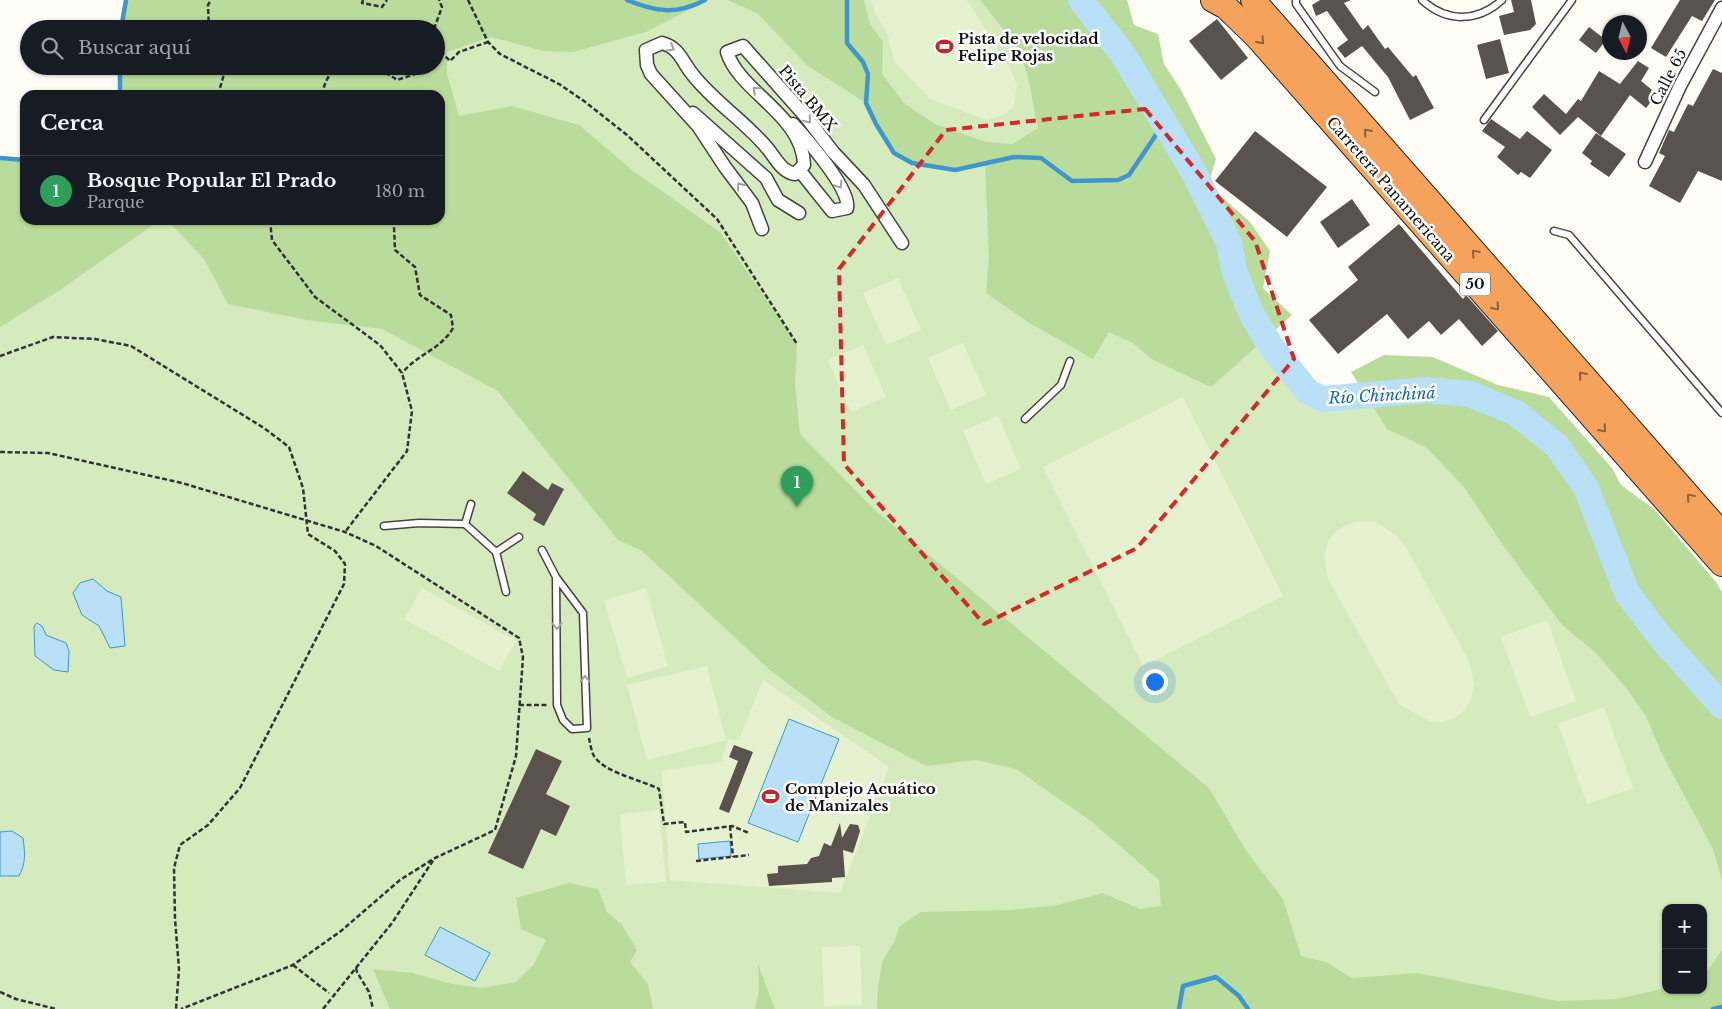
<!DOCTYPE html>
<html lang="es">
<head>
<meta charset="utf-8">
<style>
  :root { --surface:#171b24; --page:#20242c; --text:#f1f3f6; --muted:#9ea1a6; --line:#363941; --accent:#7c3aed }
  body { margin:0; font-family:"Libre Baskerville",serif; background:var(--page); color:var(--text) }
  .controls { position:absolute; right:15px; bottom:15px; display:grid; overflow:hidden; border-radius:10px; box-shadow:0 1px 4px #0004 }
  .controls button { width:45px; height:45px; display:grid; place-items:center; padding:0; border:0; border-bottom:1px solid var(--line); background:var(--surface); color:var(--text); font:25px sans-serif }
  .compass { position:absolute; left:1602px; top:15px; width:45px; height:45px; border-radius:50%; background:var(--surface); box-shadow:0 1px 4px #0004; rotate:173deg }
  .you { position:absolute; left:1154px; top:681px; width:18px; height:18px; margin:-12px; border:4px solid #fff; border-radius:50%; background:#1a73e8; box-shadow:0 0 0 8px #1a73e833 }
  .badge { display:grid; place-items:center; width:32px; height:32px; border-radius:50%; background:var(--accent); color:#fff; font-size:16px; font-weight:700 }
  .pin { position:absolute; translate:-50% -41px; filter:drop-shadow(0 1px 2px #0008) }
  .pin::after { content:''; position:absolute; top:26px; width:18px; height:15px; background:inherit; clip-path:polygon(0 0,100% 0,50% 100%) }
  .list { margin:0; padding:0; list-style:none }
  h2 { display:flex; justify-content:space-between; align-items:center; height:65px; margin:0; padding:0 20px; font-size:21px }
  h2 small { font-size:16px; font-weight:400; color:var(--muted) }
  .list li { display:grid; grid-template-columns:32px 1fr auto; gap:15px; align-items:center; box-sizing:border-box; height:70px; padding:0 20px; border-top:1px solid var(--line) }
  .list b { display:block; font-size:19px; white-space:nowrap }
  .list p { margin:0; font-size:16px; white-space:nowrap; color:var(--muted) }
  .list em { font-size:16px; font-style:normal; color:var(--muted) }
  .icon { flex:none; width:28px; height:28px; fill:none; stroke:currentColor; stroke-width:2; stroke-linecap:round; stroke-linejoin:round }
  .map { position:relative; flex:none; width:1722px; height:1009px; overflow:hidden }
  .search { position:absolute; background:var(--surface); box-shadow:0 1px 4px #0004; left:20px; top:20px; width:425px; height:55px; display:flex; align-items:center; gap:12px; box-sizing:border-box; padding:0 18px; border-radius:28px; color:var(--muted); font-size:19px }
  .panel { position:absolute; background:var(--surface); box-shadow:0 1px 4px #0004; left:20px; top:90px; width:425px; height:135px; border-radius:15px }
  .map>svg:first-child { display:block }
</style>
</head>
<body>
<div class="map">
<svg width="1722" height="1009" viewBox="0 0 1722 1009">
  <rect width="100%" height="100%" fill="#fffdf5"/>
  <!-- green -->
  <path fill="#d5ebbd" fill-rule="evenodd" d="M126,0H1081L1251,313C1265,337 1295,393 1323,399C1345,403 1401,393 1426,390L1722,706V1007L1713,1009H0V158L25,160V220H440V95H120V66H436V29H121ZM1666,908H1703V990H1666Z"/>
  <!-- forest -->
  <g fill="#b9dc9c">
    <path d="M126,0H708L646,32L573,52L543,51L491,37L447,52V74L459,116L512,106L579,125L632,170L720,232L797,344L795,384L800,434L876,511L1209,788L1247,852L1283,899L1301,956L1326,962L1352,978L1418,973L1558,1001L1617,999L1666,988V990H1703V972L1708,970L1722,950V1009H877L878,986L883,960L894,942L899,927L921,912L1012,910L1058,905L1103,893L1140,909L1161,906L1159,880L1091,821L1016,769L976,760L926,766L832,717L770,670L642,551L618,540L498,391L382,329L307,320L228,304L204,259L167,220H440V95H120V66H436V29H121Z"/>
    <path d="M727,0H864L870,24L883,42L882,74L904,103L935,124L986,142L1013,144L1038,128L1028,77L1019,49L980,0H1127L1134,25L1158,34L1164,64L1181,90L1216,159L1208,185L1250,222L1270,251L1263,288L1292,315L1211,387L1153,360L1133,343L1109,332L1093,359L1031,324L986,293L989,257L985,164L955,170L934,169L912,163L894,153L866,103L808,66L757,13Z"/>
    <path d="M0,158L25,160V220H160L60,290L0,327Z"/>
    <path d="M1384,355L1433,357L1498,385L1549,397L1612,468L1621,485L1654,509L1716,582L1722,592V880L1713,849L1662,754L1646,716L1626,688L1595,652L1563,626L1505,548L1464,487L1427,448L1387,429L1351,372Z"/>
    <path d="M569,883L598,889L607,912L622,925L637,950L630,962L648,984L653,1009H390L373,969L413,973L452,984L483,988L516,982L534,964L546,940L521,929L516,898Z"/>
    <path d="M758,964L775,1009H755L759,990Z"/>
  </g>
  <!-- pitch -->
  <g fill="#e6f2cf">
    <path d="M871,0H967L1009,67L1017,84L1014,106L1004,115L987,120L930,99L894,61L887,33L875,13Z"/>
    <path d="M898,278L921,330L886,345L863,293Z"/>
    <path d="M963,343L986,395L951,410L928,358Z"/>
    <path d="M863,345L886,397L851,412L828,360Z"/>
    <path d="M1183,397L1283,596L1143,666L1043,467Z"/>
    <path d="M998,416L1021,469L986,484L963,431Z"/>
    <path d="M1355,522H1376L1397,536L1407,549L1468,659L1472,674L1474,685L1471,698L1465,710L1456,717L1442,722L1429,721L1399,704L1328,579C1321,549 1325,532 1355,522Z"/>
    <path d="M422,588L516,641L499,671L404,619Z"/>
    <path d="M646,588L668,666L627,678L604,600Z"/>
    <path d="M1547,620L1576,701L1530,717L1501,637Z"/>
    <path d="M707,666L726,740L647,760L627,685Z"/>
    <path d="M763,680L889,767L840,893L670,880L662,771L721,762L728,739L739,740Z"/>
    <path d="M1604,707L1633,788L1587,804L1558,724Z"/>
    <path d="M659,810L666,882L626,885L620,814Z"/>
    <path d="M860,946L862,1005L824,1006L822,947Z"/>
  </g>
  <!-- water -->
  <g fill="#b9e0f7" stroke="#3f96cf">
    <path d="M93,579L107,591L121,597L125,646L110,648L99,626L82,615L73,593L80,583Z"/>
    <path d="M37,623L42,626L46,635L66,643L69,651L68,672L54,670L35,656L34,626Z"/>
    <path d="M789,719L839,739L798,842L748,823Z"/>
    <path d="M12,831L23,838C25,853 26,863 19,876H0V832Z"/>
    <path d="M730,841L731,856L699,859L698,844Z"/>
    <path d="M440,927L490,953L475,981L425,955Z"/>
  </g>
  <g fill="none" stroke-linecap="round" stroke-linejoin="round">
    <!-- stream -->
    <g stroke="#3f96cf" stroke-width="4.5">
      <path d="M627,0C656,12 677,15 705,0"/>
      <path d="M847,0V43L863,62L868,74L866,103L876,124L894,153L912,163L955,170L1014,157L1041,158L1072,181L1118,180L1129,175L1164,123"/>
      <path d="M121,29L126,0"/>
      <path d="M120,95V66"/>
      <path d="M0,158L25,160"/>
      <path d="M1179,1009L1183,986L1216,977L1239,996L1248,1009"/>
      <path d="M1713,1009L1722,1007"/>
    </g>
    <!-- river -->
    <path stroke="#b9e0f7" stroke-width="26" d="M1081,0L1124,56L1193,171L1229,243L1235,273L1251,313L1270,345L1308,392L1323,399L1426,390L1470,394L1516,413L1557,446L1586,488L1627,593L1661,638L1722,706"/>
  </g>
  <!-- building -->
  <g fill="#5a524d">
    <path d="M1320,0H1351L1344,3L1363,30L1368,25L1385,49L1388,47L1413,77L1416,75L1434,108L1410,120L1388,77L1362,46L1345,58L1337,48L1348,40L1327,11L1316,16L1312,5Z"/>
    <path d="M1511,0H1531L1536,24L1530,30L1504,35L1499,16L1514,12Z"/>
    <path d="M1680,0H1715L1702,21L1692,16L1666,57L1651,48Z"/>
    <path d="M1217,19L1248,58L1221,80L1189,41Z"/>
    <path d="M1589,27L1606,40L1596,53L1579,40Z"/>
    <path d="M1500,39L1509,73L1486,79L1477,45Z"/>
    <path d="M1638,61L1649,68L1641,81L1657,94L1646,108L1630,95L1601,136L1578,117L1560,135L1532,107L1544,94L1566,114L1578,99L1581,101L1599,71L1620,84Z"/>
    <path d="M1713,69L1722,73V181L1698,171L1680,203L1649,186L1665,156L1659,153L1669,130L1674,132L1688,104L1693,106Z"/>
    <path d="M1491,119L1520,139L1527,131L1552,150L1530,178L1521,172L1518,175L1497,157L1505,147L1482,131Z"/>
    <path d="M1255,131L1327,187L1287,237L1215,181Z"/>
    <path d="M1596,133L1626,154L1609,177L1590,164L1592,161L1582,153Z"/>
    <path d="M1352,199L1370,225L1338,248L1320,222Z"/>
    <path d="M1399,224L1463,299L1466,295L1498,331L1482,346L1459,319L1441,335L1429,321L1408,339L1387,314L1338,354L1309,320L1358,280L1348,267Z"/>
    <path d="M523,471L548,490L552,483L564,489L544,526L533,520L536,514L507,493Z"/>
    <path d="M734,745L753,752L729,813L719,809L738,761L729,757Z"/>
    <path d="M536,749L562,761L546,794L570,806L556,836L541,829L523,869L488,853Z"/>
    <path d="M840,823L842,838L850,824L858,825L860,831L853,853L843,850L845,877L832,878V882L769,886L767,874L778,873V866L807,864L811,858L819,856L824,843L831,846Z"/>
  </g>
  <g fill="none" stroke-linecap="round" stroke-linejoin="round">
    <defs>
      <g id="lane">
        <path d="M1296,0V4L1340,66L1375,92"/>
        <path d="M1422,0C1447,23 1478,22 1502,0"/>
        <path d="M1484,120L1572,0"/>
        <path d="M1554,231L1569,235L1722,413"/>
        <path d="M1025,419L1061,385L1070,361"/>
        <path d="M471,504L465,524L496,552L506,592"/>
        <path d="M384,526L419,523L465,524"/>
        <path d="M542,550L556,577L583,613L587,728L572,729L563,720L557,705L556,577"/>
        <path d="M496,552L519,537"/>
      </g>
      <g id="street">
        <path d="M693,113L766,178L778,200L799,213"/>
        <path d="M793,124C807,139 851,190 847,208L832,211L800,171"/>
        <path d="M1645,162L1680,86L1722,8"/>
        <path d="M762,229L752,203L725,167L698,126L651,74L647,65L646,50L662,43C680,48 682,62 693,75C715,103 746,122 768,149C776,159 782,172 795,174L804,165C803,115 739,92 727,52L743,46L806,117L833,152L864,185L902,243"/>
      </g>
      <g id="highway">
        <path d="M1213,0L1226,7L1256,36L1722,564"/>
        <path d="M1253,0L1722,534"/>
      </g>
    </defs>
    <!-- lane casing -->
    <use href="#lane" stroke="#444" stroke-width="9"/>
    <!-- street casing -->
    <use href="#street" stroke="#444" stroke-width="15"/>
    <!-- highway casing -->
    <use href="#highway" stroke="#222" stroke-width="26"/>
    <!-- path -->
    <g stroke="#333" stroke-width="2.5" stroke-dasharray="5 2.5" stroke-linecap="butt">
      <path d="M363,0L362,3L382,7L387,0"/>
      <path d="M468,0L488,42L500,54L559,84L584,101L627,135L717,219L797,344"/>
      <path d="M209,29L208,5L211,0"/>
      <path d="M434,29L442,7L439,0"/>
      <path d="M436,60V56L443,54L450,61L459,52L488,42"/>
      <path d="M364,66L390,75L397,80L424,71L430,66"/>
      <path d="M338,68L352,66"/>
      <path d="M218,95L224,74L220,66"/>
      <path d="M322,95C324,84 329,71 340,66"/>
      <path d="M270,220L272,240L315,297L380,345L402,373L412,411L407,451L345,532"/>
      <path d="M392,220L394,227L395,250L415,267L420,295L451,315L453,328C441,349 418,354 402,373"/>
      <path d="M0,356L53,337L95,339L131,346L264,428L289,447L303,488L308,534L335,551L345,564L344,584L240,788L208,825L180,845L174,868L175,919L179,969L176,1009"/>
      <path d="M0,452L48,453L182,483L345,532L376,546L519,638L523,657L516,756L495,830L435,858L400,880L341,931L293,965L181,1009"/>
      <path d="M519,705H547"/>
      <path d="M589,738C590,743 591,749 593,754C601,772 642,780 659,789L664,824L685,822L686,832L732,826L749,833"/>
      <path d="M730,826L733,857"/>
      <path d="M696,861L749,855"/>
      <path d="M293,965L329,993"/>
      <path d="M356,968L357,972L369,992L373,1009"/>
      <path d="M0,992L16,999L56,1009"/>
      <path d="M323,1009L392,923L434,859"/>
    </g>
    <!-- lane -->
    <use href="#lane" stroke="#fff" stroke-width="6"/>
    <!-- street -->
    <use href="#street" stroke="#fff" stroke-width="12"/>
    <!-- highway -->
    <use href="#highway" stroke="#f5a25d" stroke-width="24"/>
  </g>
  <!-- one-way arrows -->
  <defs><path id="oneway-chevron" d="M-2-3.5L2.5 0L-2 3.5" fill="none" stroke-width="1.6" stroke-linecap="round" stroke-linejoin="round" transform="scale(1.25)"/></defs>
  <g stroke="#8e613b">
    <use href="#oneway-chevron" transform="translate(1261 41) rotate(48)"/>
    <use href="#oneway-chevron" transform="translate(1367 132) rotate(-131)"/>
    <use href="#oneway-chevron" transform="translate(1475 253) rotate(-131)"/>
    <use href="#oneway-chevron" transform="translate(1496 307) rotate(49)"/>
    <use href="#oneway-chevron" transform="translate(1582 375) rotate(-131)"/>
    <use href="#oneway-chevron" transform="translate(1603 429) rotate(49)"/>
    <use href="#oneway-chevron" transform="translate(1690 497) rotate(-131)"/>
  </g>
  <g stroke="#a0a0a0">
    <use href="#oneway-chevron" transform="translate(671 48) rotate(31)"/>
    <use href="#oneway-chevron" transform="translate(756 90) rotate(-136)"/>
    <use href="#oneway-chevron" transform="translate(808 120) rotate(51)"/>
    <use href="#oneway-chevron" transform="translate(839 185) rotate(57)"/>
    <use href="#oneway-chevron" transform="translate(740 186) rotate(-128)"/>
    <use href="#oneway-chevron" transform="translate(557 626) rotate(89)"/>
    <use href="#oneway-chevron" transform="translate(585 679) rotate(-92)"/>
  </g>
  <!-- marked area -->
  <path fill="none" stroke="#d62828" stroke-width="4" stroke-dasharray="10 6" stroke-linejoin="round" d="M1145,109L1255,241L1294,359L1137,548L984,624L844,464L839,269L946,130Z"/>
  <!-- icons -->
  <defs>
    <symbol id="stadium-bare" viewBox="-9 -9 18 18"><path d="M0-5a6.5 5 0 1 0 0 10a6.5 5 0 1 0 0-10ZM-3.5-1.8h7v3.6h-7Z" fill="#c4262e" stroke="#fff" stroke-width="2.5" paint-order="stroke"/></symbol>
  </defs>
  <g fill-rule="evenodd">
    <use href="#stadium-bare" x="932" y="34" width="25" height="25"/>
    <use href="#stadium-bare" x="758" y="784" width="25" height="25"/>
  </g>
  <g text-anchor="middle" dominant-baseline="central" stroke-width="5" stroke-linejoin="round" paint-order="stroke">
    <!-- shield labels -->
    <rect fill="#fff" stroke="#585858" stroke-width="1" x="1460" y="272.5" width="30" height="23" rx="4"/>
    <g font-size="14" font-weight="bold" fill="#111">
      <text x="1475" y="284">50</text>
    </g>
    <!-- poi labels -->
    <g font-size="15" font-weight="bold" fill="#111" stroke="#fff" text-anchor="start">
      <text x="958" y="38">Pista de velocidad<tspan x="958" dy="17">Felipe Rojas</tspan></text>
      <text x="785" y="788">Complejo Acuático<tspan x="785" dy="17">de Manizales</tspan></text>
    </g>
    <!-- street labels -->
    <g font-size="15" fill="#111" stroke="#fff">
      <text transform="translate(1668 77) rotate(-63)">Calle 65</text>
      <text transform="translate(808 98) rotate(50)">Pista BMX</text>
      <text transform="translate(1391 189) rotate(49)">Carretera Panamericana</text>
    </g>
    <!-- water labels -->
    <g font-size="16" font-style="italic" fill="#1768a6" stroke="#fff">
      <text transform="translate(1382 395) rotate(-3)">Río Chinchiná</text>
    </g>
  </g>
</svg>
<div class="controls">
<button>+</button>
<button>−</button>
</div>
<svg class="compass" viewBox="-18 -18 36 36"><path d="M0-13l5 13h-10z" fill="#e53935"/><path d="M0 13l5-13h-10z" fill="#9ea1a6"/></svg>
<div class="you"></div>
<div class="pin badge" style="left:797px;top:507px;background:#2e9e5b">1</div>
<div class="search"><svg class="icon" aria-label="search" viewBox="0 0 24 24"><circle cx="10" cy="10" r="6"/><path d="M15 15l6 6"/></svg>Buscar aquí</div>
<section class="panel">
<h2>Cerca<small></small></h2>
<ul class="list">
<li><span class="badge" style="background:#2e9e5b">1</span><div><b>Bosque Popular El Prado</b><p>Parque</p></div><em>180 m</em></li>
</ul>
</section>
</div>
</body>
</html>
